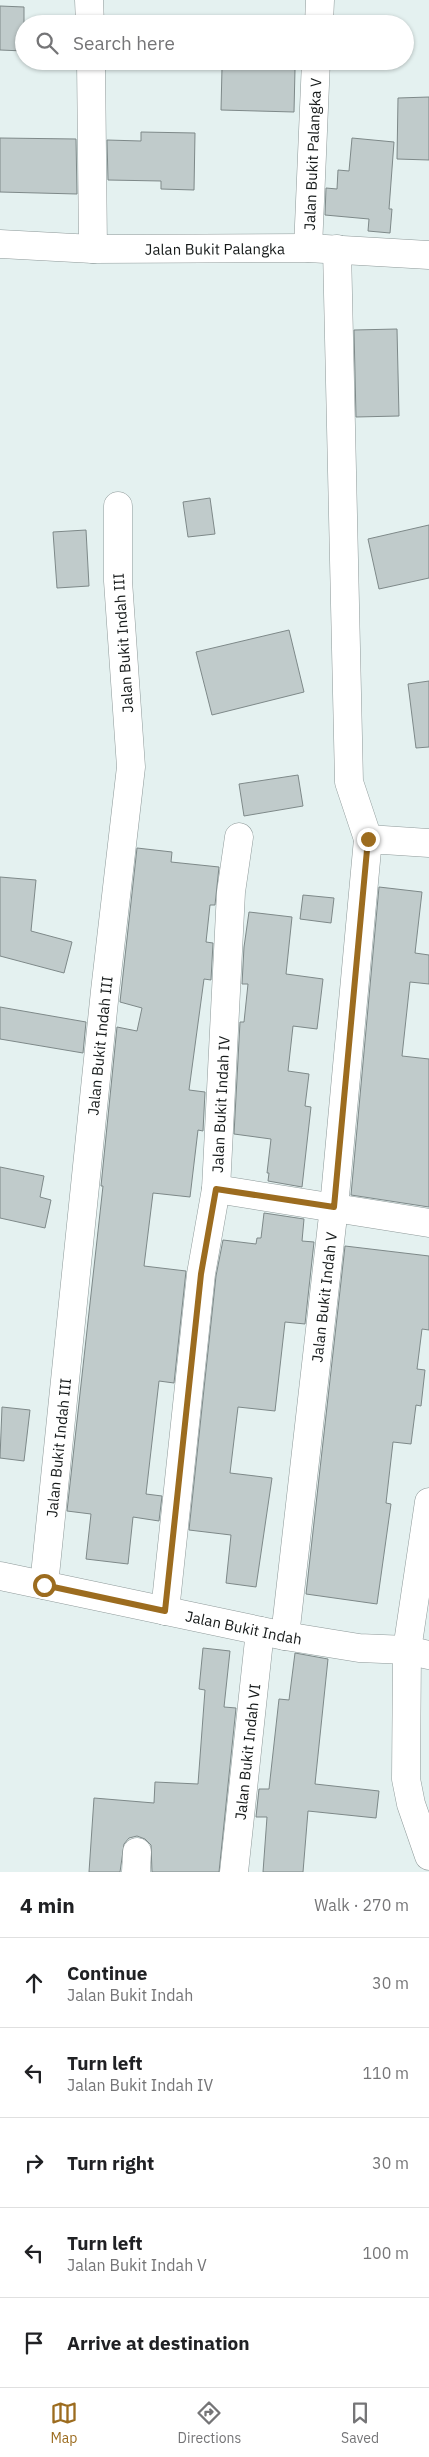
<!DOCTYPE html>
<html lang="en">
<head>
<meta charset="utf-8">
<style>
  :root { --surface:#fff; --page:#f2f2f2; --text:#202124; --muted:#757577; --line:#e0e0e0; --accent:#9c6c1f }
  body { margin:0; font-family:"IBM Plex Sans",sans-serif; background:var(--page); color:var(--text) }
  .stop { position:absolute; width:15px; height:15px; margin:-11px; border:4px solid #9c6c1f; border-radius:50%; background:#fff }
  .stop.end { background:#9c6c1f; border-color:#fff; box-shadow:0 1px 5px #0008 }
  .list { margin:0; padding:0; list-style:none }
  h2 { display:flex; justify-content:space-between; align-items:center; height:65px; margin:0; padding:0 20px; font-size:21px }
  h2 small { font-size:16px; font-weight:400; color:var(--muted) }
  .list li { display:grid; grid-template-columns:32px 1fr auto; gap:15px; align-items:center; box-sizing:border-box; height:90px; padding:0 20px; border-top:1px solid var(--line) }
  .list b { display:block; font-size:19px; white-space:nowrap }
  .list p { margin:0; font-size:16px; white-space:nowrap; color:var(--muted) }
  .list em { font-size:16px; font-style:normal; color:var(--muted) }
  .icon { flex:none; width:28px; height:28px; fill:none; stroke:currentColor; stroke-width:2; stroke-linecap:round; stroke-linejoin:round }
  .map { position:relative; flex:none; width:429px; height:1872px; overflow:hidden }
  .search { position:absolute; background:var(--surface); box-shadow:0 1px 4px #0004; left:15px; right:15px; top:15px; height:55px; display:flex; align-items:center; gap:12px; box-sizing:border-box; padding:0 18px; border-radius:28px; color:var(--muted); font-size:19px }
  .sheet { height:515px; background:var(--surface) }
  nav { display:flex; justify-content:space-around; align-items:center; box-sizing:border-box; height:70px; border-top:1px solid var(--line); background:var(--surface); font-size:14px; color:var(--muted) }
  nav a { display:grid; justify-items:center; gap:2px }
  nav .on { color:var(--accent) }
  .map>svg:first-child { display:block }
</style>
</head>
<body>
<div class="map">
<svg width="429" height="1872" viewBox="0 0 429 1872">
  <rect width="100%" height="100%" fill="#e4f1f0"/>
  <!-- building -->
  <g fill="#c0cbcb" stroke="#7e8989">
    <path d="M0,6L24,7V51L0,50Z"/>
    <path d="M222,68L295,69L294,112L221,110Z"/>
    <path d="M429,97V160L397,159L398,98Z"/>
    <path d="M141,132L195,133L194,190L161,189V181L108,180L107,140L141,141Z"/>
    <path d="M0,138L76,139L77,194L0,192Z"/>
    <path d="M352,138L394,142L389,209H392L390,233L368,231L369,219L325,215L326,188L337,189L338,170L349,171Z"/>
    <path d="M397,329L399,416L356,417L354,330Z"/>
    <path d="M210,498L215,534L188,537L183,502Z"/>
    <path d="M429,525V578L379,589L368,539Z"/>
    <path d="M86,530L89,586L57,588L53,532Z"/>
    <path d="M289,630L304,692L212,715L196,652Z"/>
    <path d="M429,681V747L416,748L408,684Z"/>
    <path d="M298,775L303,806L244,816L239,784Z"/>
    <path d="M137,848L172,852L171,862L219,867L215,905H210L206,942L213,943L211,980L204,979L189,1090L205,1092L203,1131L198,1130L190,1197L153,1193L144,1266L186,1271L174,1383L159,1381L146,1494L162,1496L159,1521L133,1517L128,1564L86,1559L91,1514L67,1511L103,1186H101L117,1027L137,1031L142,1008L120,1002Z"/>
    <path d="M0,877L36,880L31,931L72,942L64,973L0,956Z"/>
    <path d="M379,887L422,892L415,953L429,955V984L410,982L402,1056L429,1059V1207L351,1195Z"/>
    <path d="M303,895L334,898L331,923L300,919Z"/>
    <path d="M249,912L292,917L286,974L323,979L317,1029L293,1026L288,1071L309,1074L305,1106L311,1107L302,1187L268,1181L269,1173H267L271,1139L234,1134L240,1022H244L248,984H242L244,947Z"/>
    <path d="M0,1007L86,1022L83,1053L0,1039Z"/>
    <path d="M0,1167L44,1176L40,1197L51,1200L45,1228L0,1218Z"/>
    <path d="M264,1213L304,1219L302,1241L314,1242L305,1324L285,1322L275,1411L238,1407L230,1473L272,1478L256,1587L226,1583L231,1535L189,1530L216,1276L223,1240L256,1244L257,1238H261Z"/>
    <path d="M345,1246L429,1256V1330L422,1329L417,1369L425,1370L421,1406L416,1405L411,1444L393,1442L386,1503L391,1504L377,1604L306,1594Z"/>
    <path d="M2,1407L30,1410L24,1461L0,1458Z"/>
    <path d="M203,1648L230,1651L224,1707L236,1708L219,1872H152L151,1845L145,1839L137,1836L129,1838L124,1844L120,1872H89L94,1798L154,1803L155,1782L198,1784L205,1690L199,1689Z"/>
    <path d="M295,1653L328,1659L315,1784L379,1791L376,1818L308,1811L303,1872H263L267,1817H256L259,1789H269L279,1699L289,1700Z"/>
  </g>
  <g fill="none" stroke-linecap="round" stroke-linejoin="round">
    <defs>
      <g id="minor">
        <path d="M89,0L90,24"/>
        <path d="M319,24L320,0"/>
        <path d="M91,61L93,249"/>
        <path id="s1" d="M0,244L93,249L308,248L429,255"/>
        <path id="s2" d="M308,248L316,61"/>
        <path d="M337,249L349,782L368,839"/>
        <path d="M216,1189L429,1223"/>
        <path d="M429,1502L407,1650L406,1779L411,1804L429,1856"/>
        <path id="s3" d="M0,1576L285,1636L359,1648L407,1650L429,1655"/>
        <path id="s4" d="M44,1585L105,991L131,767L118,581V506"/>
        <path id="s5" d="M165,1611L201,1274L216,1189L231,892L239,837"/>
        <path id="s6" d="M285,1636L334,1207L368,839L429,843"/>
        <path d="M136,1872L137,1852"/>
        <path id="s7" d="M234,1872L260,1631"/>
      </g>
    </defs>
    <!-- minor casing -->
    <use href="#minor" stroke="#8e9999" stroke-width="29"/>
    <!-- minor -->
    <use href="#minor" stroke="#fff" stroke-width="28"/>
  </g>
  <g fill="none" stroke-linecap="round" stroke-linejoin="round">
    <!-- route -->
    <path stroke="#9c6c1f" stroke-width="6" d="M44,1585L165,1611L201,1274L216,1189L334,1207L368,839"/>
  </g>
  <g text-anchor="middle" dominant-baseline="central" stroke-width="5" stroke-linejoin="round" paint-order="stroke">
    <!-- street labels -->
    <g font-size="15" fill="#161a1a" stroke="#fff">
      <text stroke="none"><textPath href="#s2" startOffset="94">Jalan Bukit Palangka V</textPath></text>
      <text stroke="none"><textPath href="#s1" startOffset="215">Jalan Bukit Palangka</textPath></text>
      <text transform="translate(123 643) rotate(-94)">Jalan Bukit Indah III</text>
      <text stroke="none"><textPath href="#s4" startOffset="542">Jalan Bukit Indah III</textPath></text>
      <text stroke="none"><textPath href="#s5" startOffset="510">Jalan Bukit Indah IV</textPath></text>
      <text stroke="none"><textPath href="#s6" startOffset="341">Jalan Bukit Indah V</textPath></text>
      <text stroke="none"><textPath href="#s4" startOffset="138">Jalan Bukit Indah III</textPath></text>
      <text stroke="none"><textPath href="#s3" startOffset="249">Jalan Bukit Indah</textPath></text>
      <text stroke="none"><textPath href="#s7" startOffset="121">Jalan Bukit Indah VI</textPath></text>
    </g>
  </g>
</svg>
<div class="stop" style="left:44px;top:1585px"></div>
<div class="stop end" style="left:368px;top:839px"></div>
<div class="search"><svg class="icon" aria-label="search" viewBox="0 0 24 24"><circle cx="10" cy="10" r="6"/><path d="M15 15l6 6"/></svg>Search here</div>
</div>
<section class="sheet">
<h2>4 min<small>Walk · 270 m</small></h2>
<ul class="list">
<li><svg class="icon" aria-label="ahead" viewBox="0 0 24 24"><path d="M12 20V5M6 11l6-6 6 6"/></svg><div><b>Continue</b><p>Jalan Bukit Indah</p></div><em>30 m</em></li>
<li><svg class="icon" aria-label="left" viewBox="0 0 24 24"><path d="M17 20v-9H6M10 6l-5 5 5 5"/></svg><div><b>Turn left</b><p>Jalan Bukit Indah IV</p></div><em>110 m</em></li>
<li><svg class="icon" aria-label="right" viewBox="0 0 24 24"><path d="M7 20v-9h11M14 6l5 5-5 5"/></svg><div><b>Turn right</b></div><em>30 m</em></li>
<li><svg class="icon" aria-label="left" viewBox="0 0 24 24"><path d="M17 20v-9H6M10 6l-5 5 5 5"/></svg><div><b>Turn left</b><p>Jalan Bukit Indah V</p></div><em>100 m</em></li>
<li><svg class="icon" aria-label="arrive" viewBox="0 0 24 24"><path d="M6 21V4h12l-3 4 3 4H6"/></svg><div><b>Arrive at destination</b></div></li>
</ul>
</section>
<nav>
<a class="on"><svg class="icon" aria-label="map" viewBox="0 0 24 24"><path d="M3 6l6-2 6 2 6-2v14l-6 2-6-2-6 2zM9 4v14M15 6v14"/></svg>Map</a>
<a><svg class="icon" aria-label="directions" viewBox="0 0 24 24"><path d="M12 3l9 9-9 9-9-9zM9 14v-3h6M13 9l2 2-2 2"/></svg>Directions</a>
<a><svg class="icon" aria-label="saved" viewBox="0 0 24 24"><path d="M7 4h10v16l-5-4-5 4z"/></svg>Saved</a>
</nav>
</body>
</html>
